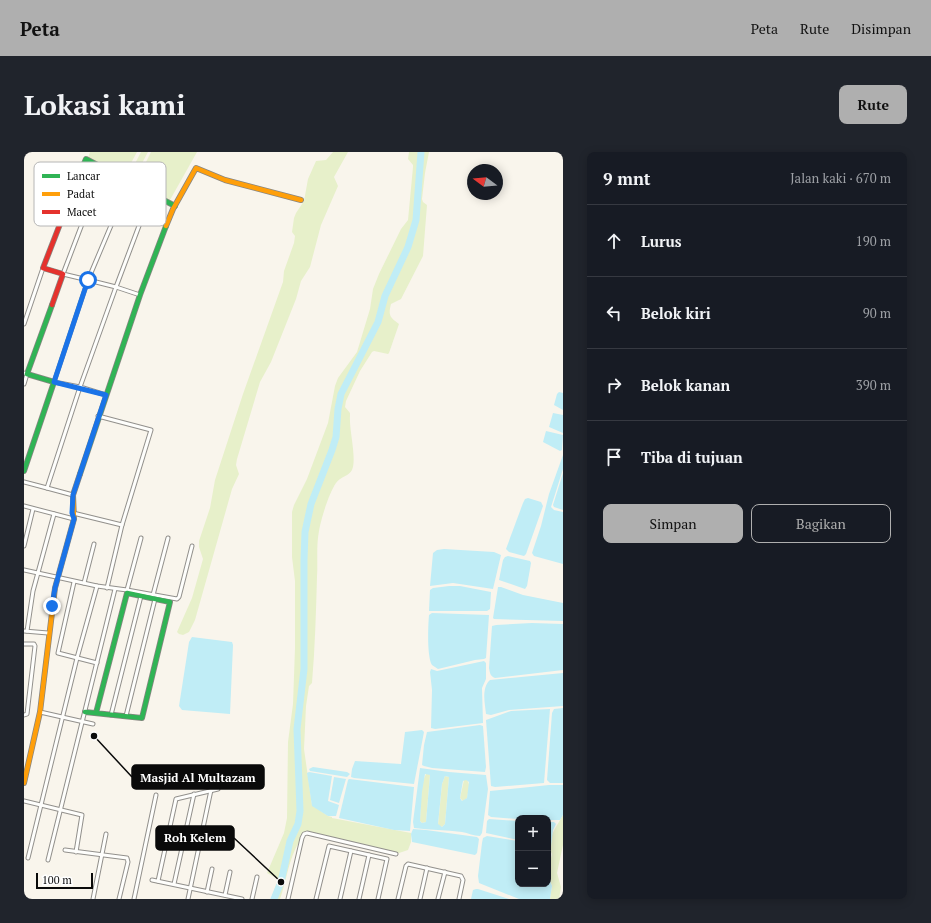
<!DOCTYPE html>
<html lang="id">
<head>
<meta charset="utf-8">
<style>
  :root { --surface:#171b24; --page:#20242c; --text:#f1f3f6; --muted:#9ea1a6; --line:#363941; --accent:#afafaf }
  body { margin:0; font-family:"PT Serif",serif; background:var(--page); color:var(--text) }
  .controls { position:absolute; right:12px; bottom:12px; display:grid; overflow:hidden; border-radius:8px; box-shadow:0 2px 10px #0003 }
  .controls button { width:36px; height:36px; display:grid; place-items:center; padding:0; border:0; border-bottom:1px solid var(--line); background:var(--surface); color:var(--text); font:20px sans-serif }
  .compass { position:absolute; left:443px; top:12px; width:36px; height:36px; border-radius:50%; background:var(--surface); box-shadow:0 2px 10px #0003; rotate:286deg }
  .scale { position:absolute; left:12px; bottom:10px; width:57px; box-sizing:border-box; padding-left:4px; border:2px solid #0a0a0a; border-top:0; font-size:11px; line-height:14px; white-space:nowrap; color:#0a0a0a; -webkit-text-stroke:3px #fff; paint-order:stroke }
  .stop { position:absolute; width:12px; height:12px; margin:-9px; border:3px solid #1a73e8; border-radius:50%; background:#fff }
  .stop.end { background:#1a73e8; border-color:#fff; box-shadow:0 1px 4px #0008 }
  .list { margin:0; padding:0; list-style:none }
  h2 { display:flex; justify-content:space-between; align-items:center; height:52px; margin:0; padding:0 16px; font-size:17px }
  h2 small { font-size:13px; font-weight:400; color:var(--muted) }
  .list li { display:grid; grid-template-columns:26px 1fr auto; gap:12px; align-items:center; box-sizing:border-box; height:72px; padding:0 16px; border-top:1px solid var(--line) }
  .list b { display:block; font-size:15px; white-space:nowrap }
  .list em { font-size:13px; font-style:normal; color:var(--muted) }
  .actions { display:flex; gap:8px; padding:12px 16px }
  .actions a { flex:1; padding:9px 0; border:1px solid var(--accent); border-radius:8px; text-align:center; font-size:14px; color:var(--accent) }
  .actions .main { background:var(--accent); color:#111 }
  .icon { flex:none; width:22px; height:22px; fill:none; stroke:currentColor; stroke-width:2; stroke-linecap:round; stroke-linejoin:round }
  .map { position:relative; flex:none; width:539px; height:747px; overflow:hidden; border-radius:8px }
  header { display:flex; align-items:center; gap:24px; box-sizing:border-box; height:56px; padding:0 20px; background:var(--accent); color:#111 }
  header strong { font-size:19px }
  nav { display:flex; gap:22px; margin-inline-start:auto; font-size:14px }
  .intro { display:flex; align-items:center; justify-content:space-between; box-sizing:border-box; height:96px; padding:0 24px }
  h1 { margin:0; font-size:28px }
  .button { padding:10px 18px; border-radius:8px; background:var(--accent); color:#111; font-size:14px; font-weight:700 }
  main { display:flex; gap:24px; padding:0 24px }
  aside { flex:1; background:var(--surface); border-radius:8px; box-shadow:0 2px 10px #0003 }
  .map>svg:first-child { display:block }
</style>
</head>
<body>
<header>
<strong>Peta</strong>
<nav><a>Peta</a><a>Rute</a><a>Disimpan</a></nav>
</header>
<div class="intro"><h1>Lokasi kami</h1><a class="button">Rute</a></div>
<main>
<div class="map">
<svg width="539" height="747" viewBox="0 0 539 747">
  <rect width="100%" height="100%" fill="#f9f5ec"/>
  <!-- green -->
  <g fill="#e7f0ca">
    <path d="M66,0H113L100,24L64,6Z"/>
    <path d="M117,0H124L109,28L104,25Z"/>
    <path d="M127,0H173L146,48L112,30Z"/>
    <path d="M309,0H324L310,25L314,34L297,73L286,115L277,129L272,147L247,210L236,230L213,307L212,313L215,322L208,337L171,468L165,480L159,483L155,482L153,480L168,446L179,407L175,395V389L186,356L191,328L219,242L259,130L260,119L270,91L271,84L268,80L270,66L272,61L280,49L284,27L292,9L302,8Z"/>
    <path d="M385,0H405L401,21L398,47L399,50L403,53L399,104L377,147L367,152C364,164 366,165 375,172L365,201L364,202L350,199L348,200L336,219L322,249L321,255L326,261V264C325,278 333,307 328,318C325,324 316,325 312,331C305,341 297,367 295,379C292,394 294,410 293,425C292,460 291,496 288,531L285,534L282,554L280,597L288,653L304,664L308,665V666L387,681V690L384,698L372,702L283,681C265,697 264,726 256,747H247L254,727L243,721L260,681L263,666L264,590L269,552L271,496V429L268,405V360L270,353L283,327L304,271L311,234L314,226L333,200L346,157L349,137L355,122L377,77L384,68L389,15V13L384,7Z"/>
    <path d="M403,621L406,623L402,670L398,671L396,669C397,659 396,628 403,621Z"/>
    <path d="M421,624L425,625L421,672L418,675L414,673L418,632Z"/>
    <path d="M440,628H443C447,633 444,640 443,646L439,649L436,646Z"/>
    <path d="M539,663V693L533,721L537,735L535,747H526L528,734L524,724V718L528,702C521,689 533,674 539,663Z"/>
  </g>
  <!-- water -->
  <g fill="#c0edf6" fill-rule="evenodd">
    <path d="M535,240L539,241V258L530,253L533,242Z"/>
    <path d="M529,261L539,263V281L525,275Z"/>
    <path d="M522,279L539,283L538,298L536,299L519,290Z"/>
    <path d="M539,303V317L527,355L530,358L539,360V412L510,404L508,401L517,374L525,342Z"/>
    <path d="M539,321V358L530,355L529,353Z"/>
    <path d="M504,346L517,350L519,354L502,402L500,404L485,400L482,397L499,351L501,347Z"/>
    <path d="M420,397L470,400L477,403L469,437L429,431L406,434L409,401L413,398Z"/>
    <path d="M484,404L506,409L507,411L503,434L501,437L475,428L479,408L481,405Z"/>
    <path d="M425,434H436L467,440L466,457L463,459H405L406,438L409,436Z"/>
    <path d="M474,435H477L499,443L539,451V469L470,467L469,466Z"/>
    <path d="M408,461L465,463L462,506L460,507L451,508L414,517L408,513C403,505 404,474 405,463Z"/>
    <path d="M508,471L539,472V518L471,526C466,524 466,521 465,516L468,474L472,473Z"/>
    <path d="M168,485L208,490L209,493L206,562L158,558L155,554L165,490Z"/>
    <path d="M460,509L462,511V527L458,536L459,571L411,577L407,576L408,538L406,520L407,517L413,519Z"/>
    <path d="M539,521V554L485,558L467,563L462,562C461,552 457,536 466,528Z"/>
    <path d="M539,556V631H526L523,628L528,561L530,557Z"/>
    <path d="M526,557L520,631L471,635L467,634L462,568L487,559Z"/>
    <path d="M456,573L459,574L462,615L461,620L408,616L400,614L398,613L400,593L403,580Z"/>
    <path d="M398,578L400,580L390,632L330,626L327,625L328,617L331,609L377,612L381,580Z"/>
    <path d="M289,615L323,620L326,622L323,625L286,619L285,617Z"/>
    <path d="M396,616L425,620L462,623L464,637L458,681L456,684C450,684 444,681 438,680C422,678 406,678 390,676L389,670ZM401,622L406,623L402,670L398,671L396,669L398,640ZM421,624L425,625L421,672L418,675L414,672L418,632ZM442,628L445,630L443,646L438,649L436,646L439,629Z"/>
    <path d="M285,620L308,624L304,649L315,653L312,664H304L288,654L283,621Z"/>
    <path d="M310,625L322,627L315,651L306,648Z"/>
    <path d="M325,627L390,635L386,679L370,678L315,666L324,628Z"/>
    <path d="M525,633H539V663L536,668H524V666L494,667L467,665L464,663L466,639Z"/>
    <path d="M465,667L494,669V688L462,681L463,669Z"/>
    <path d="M524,670H530L532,672L529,678L527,694H524Z"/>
    <path d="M389,677L402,678L453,685L455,687L453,701L451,703L388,690L387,682Z"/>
    <path d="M463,684L494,689V732H524V724L528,734L526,747H495L455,731L454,724L458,691L459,686Z"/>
    <path d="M452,737H454L485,747H447L449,738Z"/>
  </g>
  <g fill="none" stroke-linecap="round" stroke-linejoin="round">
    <!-- river -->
    <path stroke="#c0edf6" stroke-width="7" d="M250,747L257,730L266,689L274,672L276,659L273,577L280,517V408L281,380L287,352L308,298L312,285L314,257L317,242L354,170L361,144L384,95L392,68L397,0"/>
    <defs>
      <g id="street">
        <path d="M116,143L92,135L127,42"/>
        <path d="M0,172L19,116"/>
        <path d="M0,221L3,222L0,232"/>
        <path d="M82,243L56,235L92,135L64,128L105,31"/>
        <path d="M74,264L127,278L98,373L83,436"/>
        <path d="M0,330L23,336"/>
        <path d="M49,343L23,336L56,235L30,230L64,128L39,122L79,17"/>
        <path d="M0,354L50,367"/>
        <path d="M49,361L98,373"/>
        <path d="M0,394L9,357"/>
        <path d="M0,418L73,434L103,438L153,447L155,445L168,394"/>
        <path d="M50,430L34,501L73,511"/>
        <path d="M60,431L70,392"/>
        <path d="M103,438L117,386"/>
        <path d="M129,443L144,386"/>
        <path d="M0,479L24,481"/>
        <path d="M3,479L9,439L30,362"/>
        <path d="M0,492H10L11,494L3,562L0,563"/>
        <path d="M16,560L69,572"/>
        <path d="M87,563L117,444"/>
        <path d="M102,564L131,447"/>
        <path d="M0,649L58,663L52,700"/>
        <path d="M41,698L103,706L104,710L95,747"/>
        <path d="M4,706L53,506L73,434"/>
        <path d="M24,708L91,437"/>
        <path d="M128,728L218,747"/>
        <path d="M134,729L152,647L194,637"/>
        <path d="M150,732L170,642"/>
        <path d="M183,740L188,717"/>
        <path d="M201,743L206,720"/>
        <path d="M69,747L82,682"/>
        <path d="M110,747L132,643"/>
        <path d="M164,747L187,638"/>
        <path d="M228,747L233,725"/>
        <path d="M264,747L278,686L280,682L283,681L372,702"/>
        <path d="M292,747L305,694L363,707L354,747"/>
        <path d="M316,747L327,699"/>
        <path d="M335,747L345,703"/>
        <path d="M374,747L382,714L384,712L437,724L439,728L435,747"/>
        <path d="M396,747L403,716"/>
        <path d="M414,747L421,720"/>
      </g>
      <g id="fast">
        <path d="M55,23L62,7L151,54"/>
        <path d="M0,319L30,230L3,222L28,153"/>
        <path d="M56,322L116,143L142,74"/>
        <path d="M61,560L118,566L146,450L103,441L72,561"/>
      </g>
      <g id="slow">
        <path d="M142,74L149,57L172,16L201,28L277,48"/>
        <path d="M0,631L16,560L31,436L50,367L49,343L56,322"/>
      </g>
      <path id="jam" d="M28,153L39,122L19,116L55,23"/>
    </defs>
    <!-- street casing -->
    <use href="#street" stroke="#92908c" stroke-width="5"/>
    <!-- fast casing -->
    <use href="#fast" stroke="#888682" stroke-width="6"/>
    <!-- slow casing -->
    <use href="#slow" stroke="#888682" stroke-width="6"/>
    <!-- jam casing -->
    <use href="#jam" stroke="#888682" stroke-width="6"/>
    <!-- street -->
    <use href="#street" stroke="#fefefc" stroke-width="3"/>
    <!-- fast -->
    <use href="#fast" stroke="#30b455" stroke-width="4.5"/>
    <!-- slow -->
    <use href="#slow" stroke="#ff9f0a" stroke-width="4.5"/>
    <!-- jam -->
    <use href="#jam" stroke="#e5322d" stroke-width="4.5"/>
  </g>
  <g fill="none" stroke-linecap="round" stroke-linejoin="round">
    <!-- route -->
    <path stroke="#1a73e8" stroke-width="5" d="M28,454L31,436L50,367L48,361L49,343L82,243L30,230L64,128"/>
  </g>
  <!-- legend -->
  <rect x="10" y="10" width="132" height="64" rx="6" fill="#fff" stroke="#b6b6b6" stroke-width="1"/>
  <rect x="18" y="22" width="18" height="4" fill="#30b455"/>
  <rect x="18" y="40" width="18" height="4" fill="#ff9f0a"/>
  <rect x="18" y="58" width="18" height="4" fill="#e5322d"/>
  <g font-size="11" fill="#0a0a0a">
    <text x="43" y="28">Lancar</text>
    <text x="43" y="46">Padat</text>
    <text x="43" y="64">Macet</text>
  </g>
  <!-- callouts -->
  <path fill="none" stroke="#0a0a0a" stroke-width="1.5" d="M70 584L108 625M257 730L210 686"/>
  <g fill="#0a0a0a" stroke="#fff" stroke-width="1.5">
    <circle cx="70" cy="584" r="4"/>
    <circle cx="257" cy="730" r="4"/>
  </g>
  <g fill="#0a0a0a" stroke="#0a0a0a" stroke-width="1.5">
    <rect x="108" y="613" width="132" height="24" rx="4"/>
    <rect x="132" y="674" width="78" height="24" rx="4"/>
  </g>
  <g font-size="12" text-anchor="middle" font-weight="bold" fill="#fff">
    <text x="174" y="630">Masjid Al Multazam</text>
    <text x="171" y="690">Roh Kelem</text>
  </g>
</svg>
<div class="controls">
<button>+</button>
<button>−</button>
</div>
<svg class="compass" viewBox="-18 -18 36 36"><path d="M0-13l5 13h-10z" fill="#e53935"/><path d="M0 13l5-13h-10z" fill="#9ea1a6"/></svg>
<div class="scale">100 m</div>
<div class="stop" style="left:64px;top:128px"></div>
<div class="stop end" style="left:28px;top:454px"></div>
</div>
<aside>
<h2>9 mnt<small>Jalan kaki · 670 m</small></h2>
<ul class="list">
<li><svg class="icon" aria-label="ahead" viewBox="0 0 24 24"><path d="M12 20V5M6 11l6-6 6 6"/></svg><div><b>Lurus</b></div><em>190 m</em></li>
<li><svg class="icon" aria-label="left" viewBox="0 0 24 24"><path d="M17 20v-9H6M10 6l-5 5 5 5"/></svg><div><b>Belok kiri</b></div><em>90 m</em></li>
<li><svg class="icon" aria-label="right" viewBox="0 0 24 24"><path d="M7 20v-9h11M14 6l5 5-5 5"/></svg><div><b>Belok kanan</b></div><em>390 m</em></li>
<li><svg class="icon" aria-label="arrive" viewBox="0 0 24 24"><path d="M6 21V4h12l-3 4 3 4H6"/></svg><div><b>Tiba di tujuan</b></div></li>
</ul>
<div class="actions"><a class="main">Simpan</a><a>Bagikan</a></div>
</aside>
</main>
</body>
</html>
